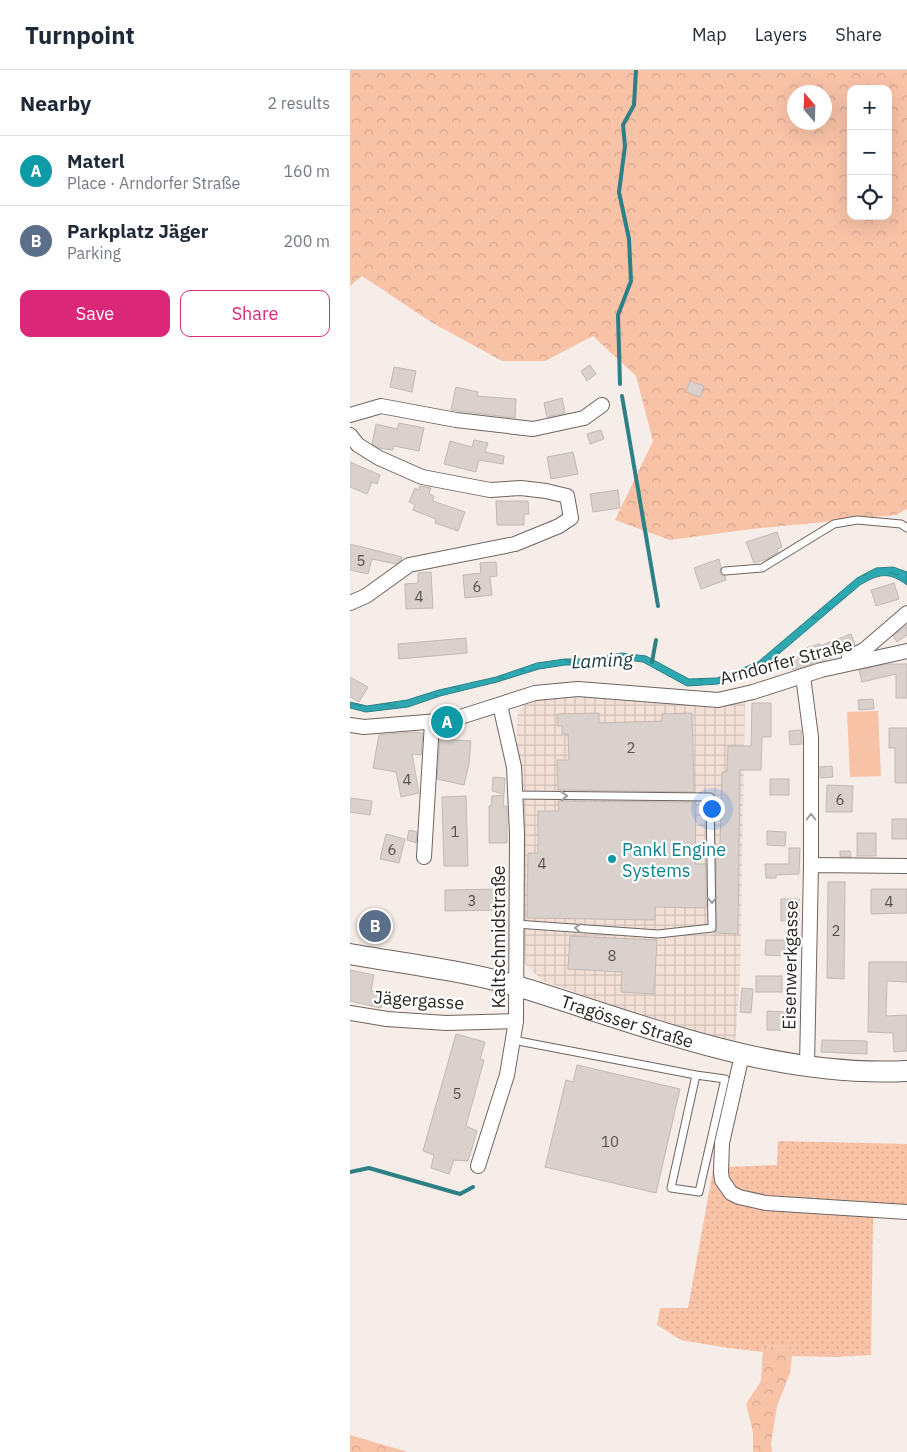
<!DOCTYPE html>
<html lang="en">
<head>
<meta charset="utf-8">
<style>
  :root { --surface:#fff; --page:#f6f6f7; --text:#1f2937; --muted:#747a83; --line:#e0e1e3; --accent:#db2777 }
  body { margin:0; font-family:"IBM Plex Sans",sans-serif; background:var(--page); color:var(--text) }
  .controls { position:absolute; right:15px; top:15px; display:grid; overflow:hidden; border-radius:10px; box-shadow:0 5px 20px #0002 }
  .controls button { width:45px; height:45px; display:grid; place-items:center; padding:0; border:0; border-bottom:1px solid var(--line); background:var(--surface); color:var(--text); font:25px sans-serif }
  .compass { position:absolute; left:437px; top:15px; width:45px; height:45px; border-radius:50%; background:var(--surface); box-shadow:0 5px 20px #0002; rotate:341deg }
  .you { position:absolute; left:361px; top:738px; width:18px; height:18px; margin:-12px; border:4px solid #fff; border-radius:50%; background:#1a73e8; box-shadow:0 0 0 8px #1a73e833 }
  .badge { display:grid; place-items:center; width:32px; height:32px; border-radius:50%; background:var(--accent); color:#fff; font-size:16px; font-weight:700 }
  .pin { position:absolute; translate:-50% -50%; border:2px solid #fff; box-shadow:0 1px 5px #0006 }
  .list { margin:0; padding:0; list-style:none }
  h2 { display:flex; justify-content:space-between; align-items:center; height:65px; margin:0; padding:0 20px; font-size:21px }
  h2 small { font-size:16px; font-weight:400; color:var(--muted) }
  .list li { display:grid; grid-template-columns:32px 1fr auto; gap:15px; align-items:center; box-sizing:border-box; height:70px; padding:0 20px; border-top:1px solid var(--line) }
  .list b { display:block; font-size:19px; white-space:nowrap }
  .list p { margin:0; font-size:16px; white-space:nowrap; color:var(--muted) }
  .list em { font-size:16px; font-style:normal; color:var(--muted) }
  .actions { display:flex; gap:10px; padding:15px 20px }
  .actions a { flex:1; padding:11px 0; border:1px solid var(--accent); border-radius:10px; text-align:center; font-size:18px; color:var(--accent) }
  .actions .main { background:var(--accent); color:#fff }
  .icon { flex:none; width:28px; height:28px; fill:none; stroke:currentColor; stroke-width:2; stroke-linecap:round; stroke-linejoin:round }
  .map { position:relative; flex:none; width:557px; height:1382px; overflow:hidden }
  header { display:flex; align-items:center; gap:30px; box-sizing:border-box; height:70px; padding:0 25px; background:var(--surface); border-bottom:1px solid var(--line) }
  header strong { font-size:24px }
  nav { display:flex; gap:28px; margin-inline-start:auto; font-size:18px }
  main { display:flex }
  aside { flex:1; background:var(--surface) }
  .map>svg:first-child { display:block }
</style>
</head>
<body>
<header>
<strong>Turnpoint</strong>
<nav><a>Map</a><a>Layers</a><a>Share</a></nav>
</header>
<main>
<aside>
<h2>Nearby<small>2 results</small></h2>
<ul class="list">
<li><span class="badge" style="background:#0f9aa8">A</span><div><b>Materl</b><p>Place · Arndorfer Straße</p></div><em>160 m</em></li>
<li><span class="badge" style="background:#5c6f8a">B</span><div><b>Parkplatz Jäger</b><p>Parking</p></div><em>200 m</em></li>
</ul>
<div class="actions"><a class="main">Save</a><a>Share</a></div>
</aside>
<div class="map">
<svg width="557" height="1382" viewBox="0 0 557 1382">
  <defs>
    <pattern id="industrial-grid" width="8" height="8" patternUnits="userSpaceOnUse" patternTransform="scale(1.25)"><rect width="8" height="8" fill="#f2e0d7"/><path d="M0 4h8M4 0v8" fill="none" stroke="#d0c0b8"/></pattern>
    <pattern id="forest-crowns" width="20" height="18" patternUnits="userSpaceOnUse" patternTransform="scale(1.25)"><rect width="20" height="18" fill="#f8c2a7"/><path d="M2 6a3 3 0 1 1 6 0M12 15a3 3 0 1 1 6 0" fill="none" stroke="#d5a78f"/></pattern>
    <pattern id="garden-dots" width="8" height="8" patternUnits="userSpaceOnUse" patternTransform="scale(1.25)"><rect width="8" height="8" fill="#f8c2a7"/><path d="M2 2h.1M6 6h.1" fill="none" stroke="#d5a78f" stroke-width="1.8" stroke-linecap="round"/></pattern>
    <pattern id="water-ripples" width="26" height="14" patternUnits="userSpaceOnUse" patternTransform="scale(1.25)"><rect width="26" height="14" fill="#2da7b0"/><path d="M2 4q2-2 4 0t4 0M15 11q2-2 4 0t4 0" fill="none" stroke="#26888f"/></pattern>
  </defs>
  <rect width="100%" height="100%" fill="#f7ede8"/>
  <!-- industrial -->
  <path fill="url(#industrial-grid)" d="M222,624L395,629L390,910L385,973L264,936L193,911L175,894L172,848L171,705L167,677V646L177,631Z"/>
  <!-- green -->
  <path fill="#f8c2a7" d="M528,641L531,706L500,707L497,642Z"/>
  <!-- forest -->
  <g fill="url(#forest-crowns)" fill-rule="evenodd">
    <path d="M0,0H557V439L546,445L402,459L320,470L265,450L303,371L286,306L243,266L195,291H152L81,252L12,206L0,216ZM501,19H538V146H501ZM444,22H474V52H444Z"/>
    <path d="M413,1276L443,1277L440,1303L427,1336L421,1373L422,1382H403V1362L396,1334L411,1311Z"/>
    <path d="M0,1365L58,1382H0Z"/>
  </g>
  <!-- garden -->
  <path fill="url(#garden-dots)" d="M428,1071L557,1074V1146L525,1144L523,1151L521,1285L486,1287L442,1286L443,1277L413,1276L412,1282L378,1278L331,1270L307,1255L310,1238H338L364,1095L374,1097L427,1095Z"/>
  <!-- water -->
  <path fill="url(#water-ripples)" stroke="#2c8086" d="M543,497L557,502V515C538,501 529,504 510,515L411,599L368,614L337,616L293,592L270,589L243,595H215L189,599L147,612L90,626L58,637L16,642L0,638V632L17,636L57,630L89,620L146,607L187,593L215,589H244L271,583L296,586L339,609L367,608L408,592L507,508L526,498Z"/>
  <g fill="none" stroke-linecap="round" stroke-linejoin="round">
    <!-- stream -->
    <g stroke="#2c8086" stroke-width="4">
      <path d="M270,314L268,245L281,211L279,169L269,122L275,76L273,55L284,35L286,0"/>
      <path d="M272,326L308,536"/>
      <path d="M302,592L306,570"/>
      <path d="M0,1102L19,1098L110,1124L123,1117"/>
    </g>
  </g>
  <!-- building -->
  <g fill="#dad1cc" stroke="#c3b9b4">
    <path d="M240,295L246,304L237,311L231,301Z"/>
    <path d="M44,297L66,301L62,322L40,317Z"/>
    <path d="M340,311L354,316L350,327L336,322Z"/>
    <path d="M106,317L128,322L127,326L166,329L165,348L101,340Z"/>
    <path d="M212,328L215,343L197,347L194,333Z"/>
    <path d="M49,353L74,358L69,381L44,376L43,380L29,378L22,374L26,354L47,359Z"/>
    <path d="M251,360L254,369L240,374L237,364Z"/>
    <path d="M124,370L138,373L135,382L154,386L153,394L129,390L126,402L94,394L100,371L122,377Z"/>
    <path d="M223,382L228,404L201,409L197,387Z"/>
    <path d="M0,392L30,405L27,414L22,412L17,424L0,417Z"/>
    <path d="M70,416L81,418L79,424L84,426L83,431L115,442L108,461L85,453L86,449L63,440L65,435L59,432L65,418L69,420Z"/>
    <path d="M268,420L270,438L243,442L240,424Z"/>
    <path d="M146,431H178L179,444H174V455H147Z"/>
    <path d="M427,462L432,477L427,479L428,482L417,489L404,493L396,472Z"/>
    <path d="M0,474L52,487L51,490L46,494L22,489L18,504L0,500Z"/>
    <path d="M369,489L371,497L370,504L375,506L376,510L351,519L344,498Z"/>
    <path d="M146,492L147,506L140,507L142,525L115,528L113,505L131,503L130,493Z"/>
    <path d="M81,502L83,538L56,539L55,514L68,513V503Z"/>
    <path d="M544,513L549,529L526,536L521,520Z"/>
    <path d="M557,555V565L547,572L543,566Z"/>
    <path d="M501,564L505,575L495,579L490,585L443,600L441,593L458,577L470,574V576Z"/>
    <path d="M116,568L117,583L49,589L48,574Z"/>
    <path d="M537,594H557V628H546V604L512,612L509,600Z"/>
    <path d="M0,607L18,617L9,632L0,627Z"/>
    <path d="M523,629L524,639L509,640L508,630Z"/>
    <path d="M402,633H421V667H412L411,700H390L388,864L366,863V795L368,774H370L372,702H377L378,676H401Z"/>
    <path d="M249,643V653L312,651V644L342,643L344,722L208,720L207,690H219L218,664H212V656H207V644Z"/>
    <path d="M539,658H557V713H545V678H539Z"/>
    <path d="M451,660L452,674L440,675L439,661Z"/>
    <path d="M64,662L73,663L71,685L62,684L69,723L51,727L46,702L23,698L29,665Z"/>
    <path d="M90,669L121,671L119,694L114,715L87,709Z"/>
    <path d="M482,696L483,707L470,708V697Z"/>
    <path d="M143,707L155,708L154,724L142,721Z"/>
    <rect x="420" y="709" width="19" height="16"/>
    <path d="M477,715L503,716L502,742H476Z"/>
    <path d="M154,725L153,736H157V773H139V736H141L142,726Z"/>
    <path d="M116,726L118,796H94L92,727Z"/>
    <path d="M0,728L22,731L20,745L0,742Z"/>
    <path d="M208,731L344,732V734H346L345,794H356V838L305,837V850L177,848L178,783H188V741H209Z"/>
    <rect x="542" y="749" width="15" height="20"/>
    <path d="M59,760L67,762L66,773L57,770Z"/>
    <path d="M417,761L436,762L435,776L417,775Z"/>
    <rect x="507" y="763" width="19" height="23"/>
    <path d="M36,764L55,769L49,793L30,789Z"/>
    <path d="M439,778H450L449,804L426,805V808H416L415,794H439Z"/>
    <path d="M490,781H500L501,787H490Z"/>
    <path d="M478,812H495L494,909L477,908Z"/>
    <path d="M150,819V840L95,841V820Z"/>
    <path d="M521,819H557V843L521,844Z"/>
    <rect x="431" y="829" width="18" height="22"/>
    <path d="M220,866L307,870L304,924L271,922L272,902L218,899Z"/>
    <path d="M416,870H438V886L415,885Z"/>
    <path d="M519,892H557V912L537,911L536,946L557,945V981L544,982L543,963L518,962Z"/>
    <path d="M0,900L24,905L21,921L34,924L31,938L0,931Z"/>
    <rect x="406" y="906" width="26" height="16"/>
    <path d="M392,918L403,919L401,943L390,942Z"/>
    <path d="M417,941L437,942V960H417Z"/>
    <path d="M106,964L135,972L130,989L134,990L116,1056L127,1061L118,1091L104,1090L99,1104L81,1098L84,1085L73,1081Z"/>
    <path d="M472,970L517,971V984L471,982Z"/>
    <path d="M227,995L330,1019L306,1123L195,1097L216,1010L223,1012Z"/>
  </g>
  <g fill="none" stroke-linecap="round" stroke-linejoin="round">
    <defs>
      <g id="lane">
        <path d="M375,501L412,498L484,454L507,450L551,454L557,458"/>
        <path d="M165,725L360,727L362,858L308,864L166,854"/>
        <path d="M163,970L346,1005L321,1118L349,1122L375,1009L346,1005"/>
      </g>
      <g id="street">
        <path d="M0,345L31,336L106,350L183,359L234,348L252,335"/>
        <path d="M0,365L8,375L29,388L72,407L140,420L171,418L196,421L217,426L221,448L209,456L165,474L59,495L16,526L0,533"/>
        <path d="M499,587L514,580L557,543"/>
        <path d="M453,606L461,667V795"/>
        <path d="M0,655L14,657L101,650L185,623L228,619L368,630L403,622L471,600L557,581"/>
        <path d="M74,787L82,652"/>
        <path d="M0,943L37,949L96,953L166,951"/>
        <path d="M392,985L372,1073L371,1102L372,1110L381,1123L389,1127L416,1133L557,1142"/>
        <path d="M457,996L461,795L557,796"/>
        <path d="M128,1096L157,1005L166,951L167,764L164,697L150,635"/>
      </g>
      <g id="secondary">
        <path id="s1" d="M0,884C56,894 112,900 167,916C294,955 422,1008 557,1001"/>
      </g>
    </defs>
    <!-- lane casing -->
    <use href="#lane" stroke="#6d6460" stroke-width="9"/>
    <!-- street casing -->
    <use href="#street" stroke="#6d6460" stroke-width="16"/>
    <!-- secondary casing -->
    <use href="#secondary" stroke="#6d6460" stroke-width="22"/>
    <!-- lane -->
    <use href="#lane" stroke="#fff" stroke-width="7"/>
    <!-- street -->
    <use href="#street" stroke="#fff" stroke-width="14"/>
    <!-- secondary -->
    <use href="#secondary" stroke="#fff" stroke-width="20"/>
  </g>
  <!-- one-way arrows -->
  <defs><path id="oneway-chevron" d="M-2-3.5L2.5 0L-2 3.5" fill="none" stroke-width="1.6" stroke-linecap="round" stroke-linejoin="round" transform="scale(1.25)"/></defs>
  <g stroke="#9f9d9c">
    <use href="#oneway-chevron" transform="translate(214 726)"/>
    <use href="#oneway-chevron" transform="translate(461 747) rotate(-90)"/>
    <use href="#oneway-chevron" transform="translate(362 830) rotate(89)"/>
    <use href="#oneway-chevron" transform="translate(228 858) rotate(-176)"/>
  </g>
  <!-- markers -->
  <circle fill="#0f9aa8" stroke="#fff" stroke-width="2" cx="262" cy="789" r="5"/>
  <g text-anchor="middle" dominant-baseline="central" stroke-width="4.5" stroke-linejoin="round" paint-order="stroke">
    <!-- number labels -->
    <g font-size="15" fill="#55504d">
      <text x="11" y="490">5</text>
      <text x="127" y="516">6</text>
      <text x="69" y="526">4</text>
      <text x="281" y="677">2</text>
      <text x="57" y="709">4</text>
      <text x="490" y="729">6</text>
      <text x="105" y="761">1</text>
      <text x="42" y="779">6</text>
      <text x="192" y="793">4</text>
      <text x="122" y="830">3</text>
      <text x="539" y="831">4</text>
      <text x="486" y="860">2</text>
      <text x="262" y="885">8</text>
      <text x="107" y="1023">5</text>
      <text x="260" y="1071">10</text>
    </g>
    <!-- street labels -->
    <g font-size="18" fill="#292523" stroke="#fff">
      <text transform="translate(436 591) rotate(-15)">Arndorfer Straße</text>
      <text transform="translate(148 867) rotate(-90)">Kaltschmidstraße</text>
      <text transform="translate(440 895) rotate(-89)">Eisenwerkgasse</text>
      <text transform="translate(69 930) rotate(4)">Jägergasse</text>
      <text stroke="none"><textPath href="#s1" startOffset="286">Tragösser Straße</textPath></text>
    </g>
    <!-- culture labels -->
    <g font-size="18" fill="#0d838f" stroke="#fff" text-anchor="start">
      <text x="272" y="779">Pankl Engine<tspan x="272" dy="21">Systems</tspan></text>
    </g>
    <!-- water labels -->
    <g font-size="19" font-style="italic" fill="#213b3d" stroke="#fff">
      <text transform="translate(252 590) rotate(-3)">Laming</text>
    </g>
  </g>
</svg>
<div class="controls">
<button>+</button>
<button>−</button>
<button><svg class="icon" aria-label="locate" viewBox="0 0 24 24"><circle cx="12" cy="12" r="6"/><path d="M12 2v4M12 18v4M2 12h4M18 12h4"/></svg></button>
</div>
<svg class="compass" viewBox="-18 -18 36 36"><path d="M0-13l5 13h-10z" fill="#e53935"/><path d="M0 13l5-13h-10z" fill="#747a83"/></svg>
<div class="you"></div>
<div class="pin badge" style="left:97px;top:652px;background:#0f9aa8">A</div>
<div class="pin badge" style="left:25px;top:856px;background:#5c6f8a">B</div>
</div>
</main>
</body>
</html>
